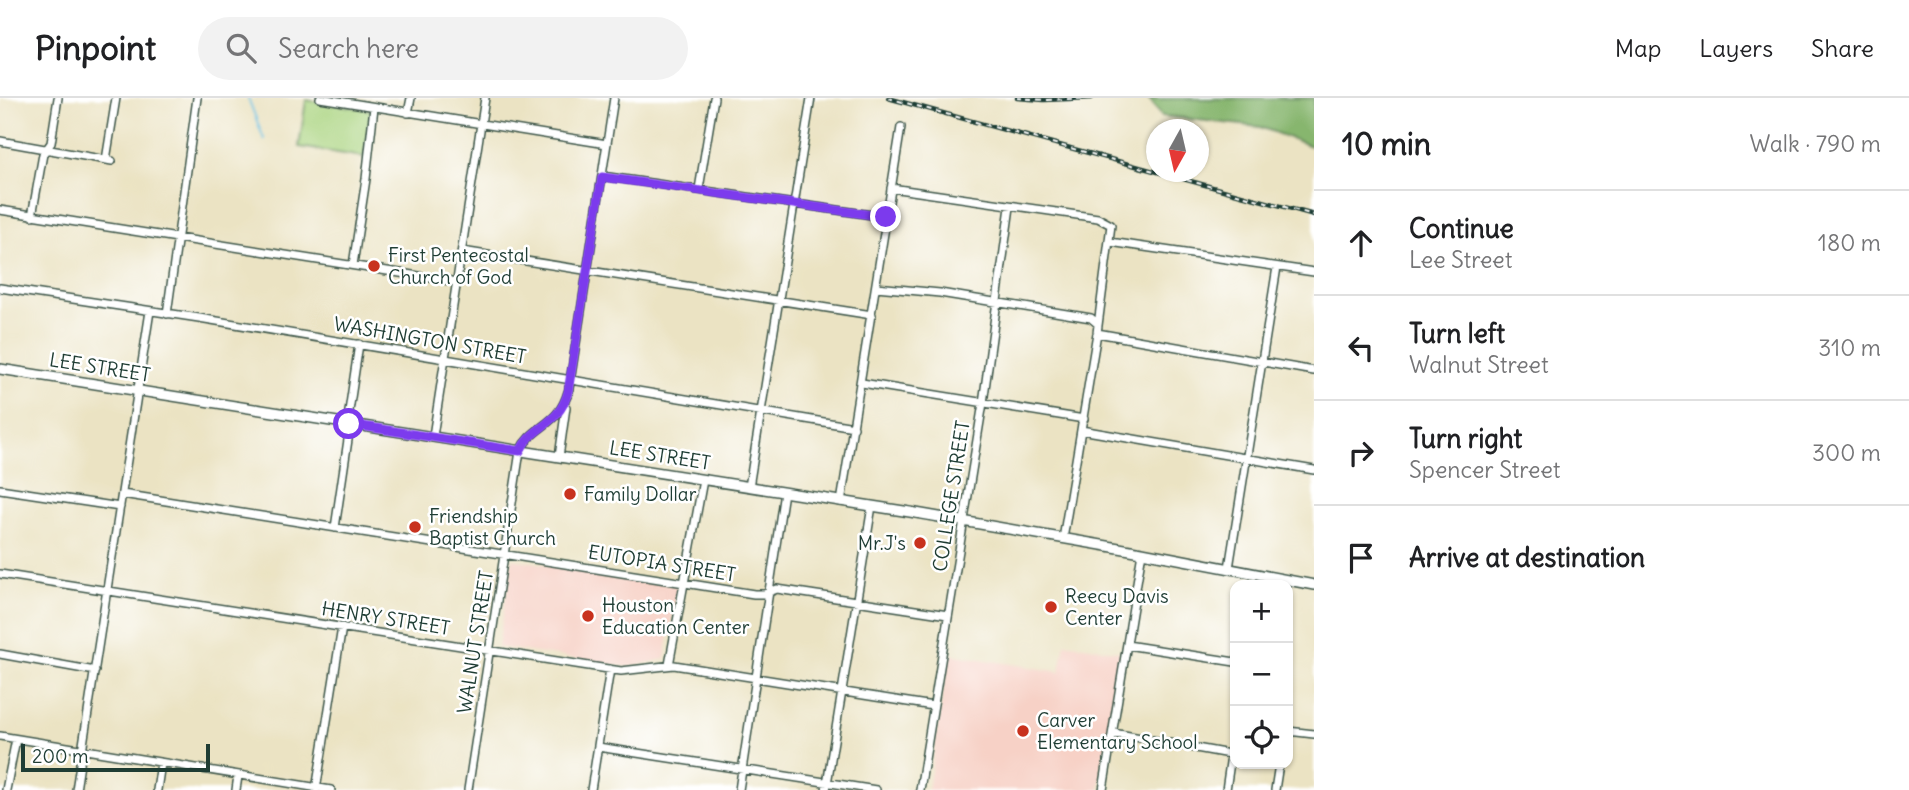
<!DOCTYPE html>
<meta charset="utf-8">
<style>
:root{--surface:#fff;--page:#f2f2f2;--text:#202124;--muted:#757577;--line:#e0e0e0}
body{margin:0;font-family:Delius,sans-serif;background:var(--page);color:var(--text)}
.controls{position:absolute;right:21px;bottom:21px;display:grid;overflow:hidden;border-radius:14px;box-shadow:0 2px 5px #0004}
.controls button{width:63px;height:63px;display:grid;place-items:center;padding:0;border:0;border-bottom:2px solid var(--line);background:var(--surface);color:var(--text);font:35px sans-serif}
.compass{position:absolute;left:1146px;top:21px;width:63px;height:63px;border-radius:50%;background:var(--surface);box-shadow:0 2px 5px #0004;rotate:188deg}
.scale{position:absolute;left:21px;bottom:18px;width:189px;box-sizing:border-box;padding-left:7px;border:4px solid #1f3d34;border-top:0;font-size:19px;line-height:24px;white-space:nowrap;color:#1f3d34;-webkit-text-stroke:5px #fff;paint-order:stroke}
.stop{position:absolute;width:21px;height:21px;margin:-16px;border:5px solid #7c3aed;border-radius:50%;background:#fff}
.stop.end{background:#7c3aed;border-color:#fff;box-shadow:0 2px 7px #0008}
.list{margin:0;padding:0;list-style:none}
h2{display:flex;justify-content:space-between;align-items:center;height:91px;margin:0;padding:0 28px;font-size:30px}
h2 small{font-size:23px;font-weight:400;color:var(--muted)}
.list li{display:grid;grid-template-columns:46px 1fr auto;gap:21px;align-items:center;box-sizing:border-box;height:105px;padding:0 28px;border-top:2px solid var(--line)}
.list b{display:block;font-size:26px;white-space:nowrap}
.list p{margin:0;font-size:23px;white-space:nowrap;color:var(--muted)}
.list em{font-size:23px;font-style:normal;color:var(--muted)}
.icon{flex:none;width:38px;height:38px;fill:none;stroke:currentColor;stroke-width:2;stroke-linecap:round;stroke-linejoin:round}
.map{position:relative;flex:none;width:1314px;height:692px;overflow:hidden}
header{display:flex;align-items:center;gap:42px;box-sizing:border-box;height:98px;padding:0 35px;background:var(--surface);border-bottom:2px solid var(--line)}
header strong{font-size:33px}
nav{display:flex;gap:38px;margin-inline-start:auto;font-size:24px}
.search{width:490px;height:63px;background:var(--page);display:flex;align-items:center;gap:18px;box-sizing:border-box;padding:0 24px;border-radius:38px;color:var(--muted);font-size:26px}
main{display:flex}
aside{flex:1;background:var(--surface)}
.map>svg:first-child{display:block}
</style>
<header>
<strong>Pinpoint</strong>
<div class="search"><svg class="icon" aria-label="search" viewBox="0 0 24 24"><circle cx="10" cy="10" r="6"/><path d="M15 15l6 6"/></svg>Search here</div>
<nav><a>Map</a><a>Layers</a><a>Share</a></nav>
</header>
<main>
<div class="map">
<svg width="1314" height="692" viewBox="0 0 1314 692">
<rect width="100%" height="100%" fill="#fff"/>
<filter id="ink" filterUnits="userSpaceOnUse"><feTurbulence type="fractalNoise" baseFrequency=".0143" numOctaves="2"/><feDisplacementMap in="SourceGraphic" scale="14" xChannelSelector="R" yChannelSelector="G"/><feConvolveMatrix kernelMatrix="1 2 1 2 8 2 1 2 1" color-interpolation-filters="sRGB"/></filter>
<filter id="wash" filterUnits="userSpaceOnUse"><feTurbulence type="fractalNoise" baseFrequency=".00686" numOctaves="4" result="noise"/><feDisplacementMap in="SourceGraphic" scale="28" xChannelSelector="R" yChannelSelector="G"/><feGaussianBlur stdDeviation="1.57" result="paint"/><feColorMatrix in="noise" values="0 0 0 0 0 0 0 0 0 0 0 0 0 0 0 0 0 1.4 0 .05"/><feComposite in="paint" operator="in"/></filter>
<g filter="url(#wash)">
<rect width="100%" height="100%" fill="#ebe3c3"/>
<path fill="#f7d1c6" d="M512,461L678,487L665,561L629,569L498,549Z
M1065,545L1121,554L1099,692H928L949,556L1060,574Z"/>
<path fill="#aad480" stroke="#64885a" stroke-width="2" d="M306,2L371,12L364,59L299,49Z"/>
<path fill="#87b66e" stroke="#537a51" stroke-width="2" d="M1314,0V49L1260,29L1162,18L1149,1Z"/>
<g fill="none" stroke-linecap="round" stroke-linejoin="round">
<path stroke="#66c1e4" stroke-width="2" d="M248,0L264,41"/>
</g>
</g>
<g filter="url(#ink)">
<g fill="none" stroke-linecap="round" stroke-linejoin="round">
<defs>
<path id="minor" d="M320,0L607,46
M408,15L411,0
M0,43L112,63
M106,62L116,0
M602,78L886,119
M891,90L1098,120L1111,127L1097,235L1063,441
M699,91L714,0
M0,112L457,184
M32,118L43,56L51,45L58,0
M1110,144L1314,174
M462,153L872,217
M353,167L366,81L374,9
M876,189L940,195L1091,220L1098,226
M0,190L199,220L854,329
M167,216L197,0
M1097,235L1314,273
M862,285L1084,321
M568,297L614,0
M1081,332L1314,372
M433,338L485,0
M559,359L566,309
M749,389L811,0
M0,391L120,409
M122,396L754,496H764L777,491L948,517
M841,404L901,29
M335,430L349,335L348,320L359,246
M1229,470L1277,169
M0,476L621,573L674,567L933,608
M1127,547L1235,564
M0,556L95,573
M669,567L703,382
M1288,633L1314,636
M1113,635L1235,657
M0,638L331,692
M598,649L876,692
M6,692L16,641
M76,692L150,213
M157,692L161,665
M236,692L238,678
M316,692L342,529
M468,692L520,353C532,327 559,328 568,294
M591,692L610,571
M739,692L784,394
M826,692L872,408
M920,692L983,305L1010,109
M1103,692L1142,454
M1226,692L1235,630
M1275,692L1279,666"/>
<path id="major" d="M0,271L910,414L1142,454L1314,487"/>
</defs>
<use href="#minor" stroke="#3e5649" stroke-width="10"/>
<use href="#major" stroke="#3e5649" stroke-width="12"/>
<use href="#minor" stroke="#fff" stroke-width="7"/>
<use href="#major" stroke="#fff" stroke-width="9"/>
<defs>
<path id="rail" d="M888,0L1314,117
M1017,0L1044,2L1092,0"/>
</defs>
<use href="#rail" stroke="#1f3d34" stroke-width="4.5"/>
<use href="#rail" stroke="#fff" stroke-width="2" stroke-dasharray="5" stroke-linecap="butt"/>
</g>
</g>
<g fill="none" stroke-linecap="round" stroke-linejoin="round" filter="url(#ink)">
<path stroke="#7c3aed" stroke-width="9" d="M349,326L520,353C532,327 559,328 568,294L602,79L886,119"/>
</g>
<g fill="#c8321e" stroke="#fff" stroke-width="2.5">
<circle cx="374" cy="168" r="7"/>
<circle cx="570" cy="396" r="7"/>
<circle cx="415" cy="429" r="7"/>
<circle cx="920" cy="445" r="7"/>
<circle cx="1051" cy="509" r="7"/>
<circle cx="588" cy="518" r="7"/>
<circle cx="1023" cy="633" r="7"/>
</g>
<g text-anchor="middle" stroke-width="5" stroke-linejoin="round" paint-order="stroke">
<g font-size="19" fill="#1f3d34" stroke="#fff" text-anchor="start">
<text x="388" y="164">First Pentecostal<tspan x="388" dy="22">Church of God</tspan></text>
<text x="584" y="403">Family Dollar</text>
<text x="429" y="425">Friendship<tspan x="429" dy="22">Baptist Church</tspan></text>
<text x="906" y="452" text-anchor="end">Mr.J's</text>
<text x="1065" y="505">Reecy Davis<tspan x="1065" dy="22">Center</tspan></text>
<text x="602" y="514">Houston<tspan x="602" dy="22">Education Center</tspan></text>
<text x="1037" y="629">Carver<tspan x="1037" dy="22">Elementary School</tspan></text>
</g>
<g font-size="19" fill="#1f3d34" stroke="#fff">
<text transform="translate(430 242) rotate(10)" y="7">WASHINGTON STREET</text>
<text transform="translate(100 269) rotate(9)" y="7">LEE STREET</text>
<text transform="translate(660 357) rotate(9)" y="7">LEE STREET</text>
<text transform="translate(951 398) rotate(-81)" y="7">COLLEGE STREET</text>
<text transform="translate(662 465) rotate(9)" y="7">EUTOPIA STREET</text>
<text transform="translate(386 520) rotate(9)" y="7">HENRY STREET</text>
<text transform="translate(475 544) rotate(-81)" y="7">WALNUT STREET</text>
</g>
</g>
</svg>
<div class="controls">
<button>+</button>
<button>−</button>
<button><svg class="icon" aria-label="locate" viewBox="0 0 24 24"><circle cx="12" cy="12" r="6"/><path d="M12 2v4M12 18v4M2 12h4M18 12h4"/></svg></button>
</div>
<svg class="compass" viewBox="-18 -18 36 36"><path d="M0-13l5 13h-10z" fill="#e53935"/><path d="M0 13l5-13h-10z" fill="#757577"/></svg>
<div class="scale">200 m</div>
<div class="stop" style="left:349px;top:326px"></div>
<div class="stop end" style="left:886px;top:119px"></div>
</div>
<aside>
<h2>10 min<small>Walk · 790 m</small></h2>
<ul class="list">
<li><svg class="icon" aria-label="ahead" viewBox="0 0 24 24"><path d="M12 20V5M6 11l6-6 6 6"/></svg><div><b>Continue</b><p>Lee Street</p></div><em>180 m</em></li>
<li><svg class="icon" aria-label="left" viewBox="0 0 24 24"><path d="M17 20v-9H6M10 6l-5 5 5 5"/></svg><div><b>Turn left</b><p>Walnut Street</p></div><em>310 m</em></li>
<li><svg class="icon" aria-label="right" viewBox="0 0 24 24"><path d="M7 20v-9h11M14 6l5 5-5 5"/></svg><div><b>Turn right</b><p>Spencer Street</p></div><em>300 m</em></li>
<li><svg class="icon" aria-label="arrive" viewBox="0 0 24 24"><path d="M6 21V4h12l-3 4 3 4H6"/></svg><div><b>Arrive at destination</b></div></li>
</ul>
</aside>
</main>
